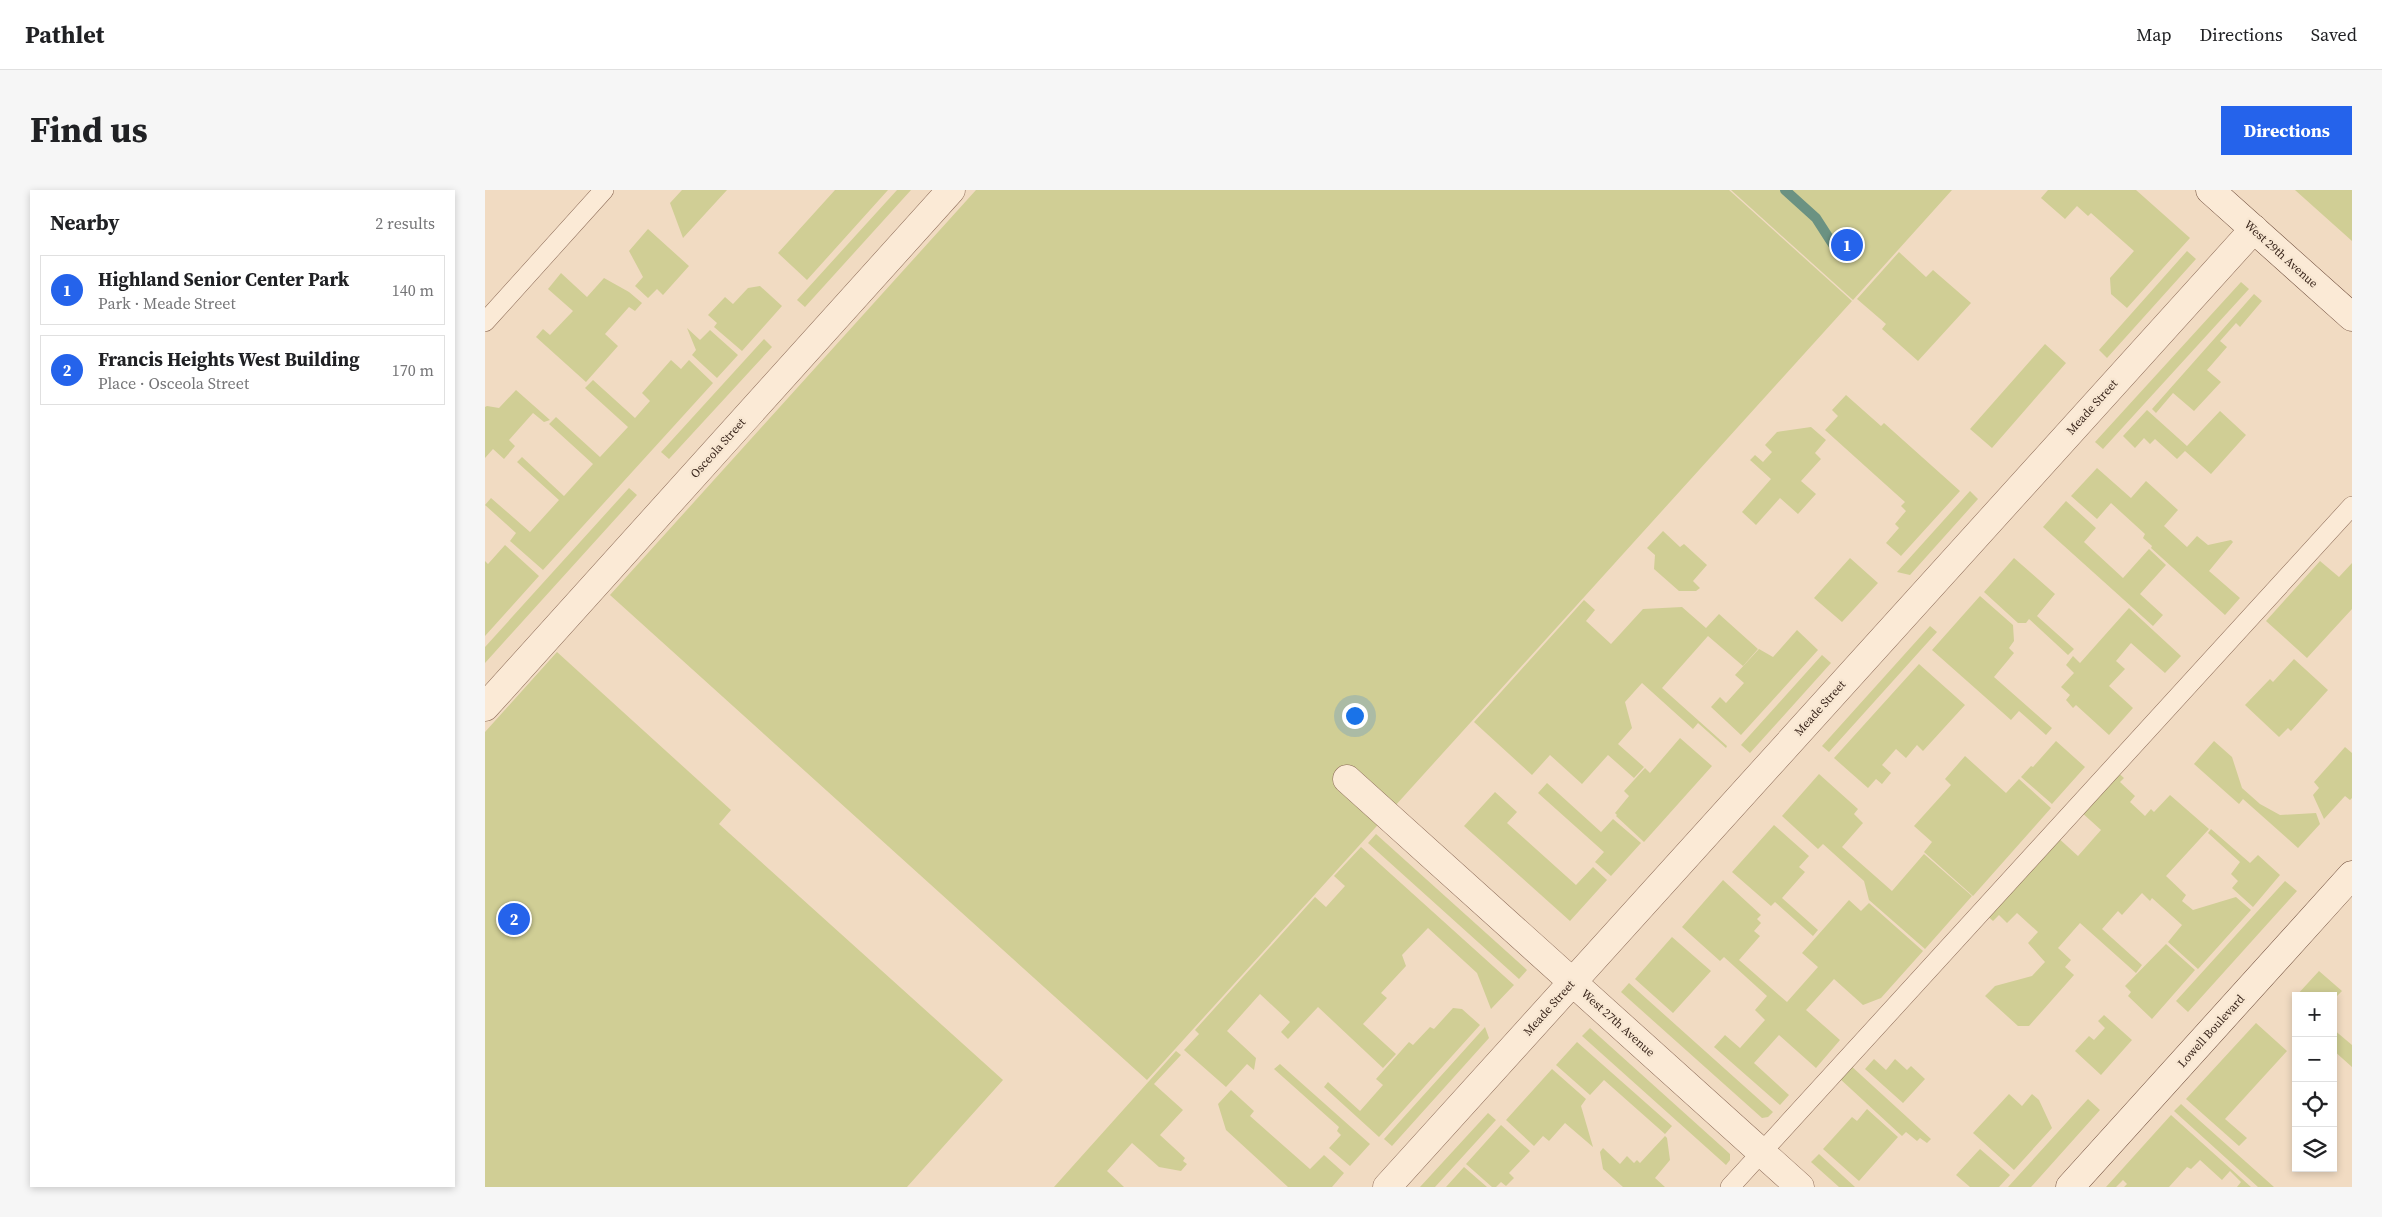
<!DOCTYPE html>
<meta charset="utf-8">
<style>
:root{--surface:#fff;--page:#f6f6f6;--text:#202124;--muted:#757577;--line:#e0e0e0;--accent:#2563eb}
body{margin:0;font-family:"Source Serif 4",serif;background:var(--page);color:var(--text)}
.controls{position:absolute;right:15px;bottom:15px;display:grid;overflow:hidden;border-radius:0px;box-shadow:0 2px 8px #0003}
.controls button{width:45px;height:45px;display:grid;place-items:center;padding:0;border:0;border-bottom:1px solid var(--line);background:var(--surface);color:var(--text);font:25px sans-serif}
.you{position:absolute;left:869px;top:525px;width:18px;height:18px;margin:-12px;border:4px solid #fff;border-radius:50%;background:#1a73e8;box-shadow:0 0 0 8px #1a73e833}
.badge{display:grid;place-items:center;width:32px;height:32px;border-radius:50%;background:var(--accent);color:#fff;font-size:16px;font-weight:700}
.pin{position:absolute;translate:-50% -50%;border:2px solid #fff;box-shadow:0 1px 5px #0006}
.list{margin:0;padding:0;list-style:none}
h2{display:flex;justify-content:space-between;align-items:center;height:65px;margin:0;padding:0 20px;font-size:21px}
h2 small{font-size:16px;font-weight:400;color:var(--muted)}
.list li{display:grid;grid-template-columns:32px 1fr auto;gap:15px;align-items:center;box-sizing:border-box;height:70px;margin:0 10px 10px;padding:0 10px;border:1px solid var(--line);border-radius:0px}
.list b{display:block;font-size:19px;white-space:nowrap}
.list p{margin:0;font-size:16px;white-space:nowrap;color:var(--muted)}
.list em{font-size:16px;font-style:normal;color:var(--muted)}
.icon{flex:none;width:28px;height:28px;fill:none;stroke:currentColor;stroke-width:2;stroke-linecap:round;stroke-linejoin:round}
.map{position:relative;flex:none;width:1867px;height:997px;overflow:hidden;border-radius:0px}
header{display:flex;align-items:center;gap:30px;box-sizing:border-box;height:70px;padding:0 25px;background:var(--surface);border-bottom:1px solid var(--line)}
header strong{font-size:24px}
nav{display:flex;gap:28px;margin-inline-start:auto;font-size:18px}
.intro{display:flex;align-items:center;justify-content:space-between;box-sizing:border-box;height:120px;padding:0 30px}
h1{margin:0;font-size:35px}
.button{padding:12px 22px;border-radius:0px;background:var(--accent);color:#fff;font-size:18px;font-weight:700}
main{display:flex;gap:30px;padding:0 30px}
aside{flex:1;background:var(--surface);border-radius:0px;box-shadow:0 2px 8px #0003}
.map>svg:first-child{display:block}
</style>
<header>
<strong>Pathlet</strong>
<nav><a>Map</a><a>Directions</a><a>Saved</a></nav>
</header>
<div class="intro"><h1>Find us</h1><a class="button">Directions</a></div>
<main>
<aside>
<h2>Nearby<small>2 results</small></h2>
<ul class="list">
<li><span class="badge">1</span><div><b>Highland Senior Center Park</b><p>Park · Meade Street</p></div><em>140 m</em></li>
<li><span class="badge">2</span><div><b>Francis Heights West Building</b><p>Place · Osceola Street</p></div><em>170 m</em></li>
</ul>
</aside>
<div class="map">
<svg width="1867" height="997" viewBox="0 0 1867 997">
<rect width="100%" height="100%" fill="#f1dbc2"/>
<path fill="#d0ce95" d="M197,0H242L198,48L185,13Z
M350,0H403L322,90L293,63Z
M412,0H426L320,117L312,110Z
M491,0H1244L1367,111L662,890L125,405Z
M1246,0H1467L1368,110Z
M1563,0H1651L1705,48L1642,118L1626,104L1625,88L1649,61L1606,23L1603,26L1592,16L1580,29L1556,8Z
M1810,0H1867V51Z
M163,39L204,76L178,105L172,99L163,108L150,96L158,87L144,61Z
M1702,61L1711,69L1622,168L1614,160Z
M1414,62L1441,87L1448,80L1486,113L1433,171L1397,139L1401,134L1372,109Z
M76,83L102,107L119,88L144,102L157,113L150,121L144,117L120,144L133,156L101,192L51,147L58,139L65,145L88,121L63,99Z
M1756,92L1764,99L1618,259L1610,252Z
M275,96L297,116L257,161L229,137L232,133L223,125L240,107L248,114L263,98Z
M1769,104L1777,111L1755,137L1751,133L1735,151L1742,157L1722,180L1736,192L1709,221L1688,203L1671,223L1667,219Z
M202,138L215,150L225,140L253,165L232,188L207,165L211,160Z
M279,149L287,157L184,269L176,262Z
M1560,154L1581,173L1507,258L1485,239Z
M186,170L196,179L204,170L228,193L58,380L25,351L31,343L0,315L6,308L45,342L74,310L32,272L37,267L79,306L108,274L64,234L71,227L115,267L143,237L100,198L108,190L150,228L165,211L157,203Z
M31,200L65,230L59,232L48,223L24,250L30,256L19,269L8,259L0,268V217L2,216L14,218Z
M1361,205L1396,236L1399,233L1475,301L1416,366L1401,353L1414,338L1410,334L1421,321L1416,316L1420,312L1340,240L1353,226L1347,220Z
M1662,220L1702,256L1735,221L1761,245L1726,284L1700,261L1692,269L1670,249L1665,254L1659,248L1650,258L1638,246Z
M1326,237L1341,250L1330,263L1336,269L1316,291L1331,304L1313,324L1295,308L1271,335L1257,322L1286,289L1265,270L1270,265L1278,272L1287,262L1280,255L1292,242Z
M1612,278L1646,308L1661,291L1693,320L1679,336L1702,357L1712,346L1723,355L1746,350L1748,352L1724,381L1755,408L1740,425L1666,358L1667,356L1658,348L1660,344L1626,313L1612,329L1586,306Z
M144,298L152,305L0,473V457Z
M1485,301L1493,309L1425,385L1412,382Z
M1581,311L1611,338L1599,352L1638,388L1664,359L1681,375L1655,404L1678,425L1668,436L1558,337Z
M1178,341L1195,357L1199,354L1222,375L1208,391L1215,398L1211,401H1194L1169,379L1170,365L1162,358Z
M20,355L54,386L0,446V371L3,374Z
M1365,368L1393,393L1357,432L1329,408Z
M1529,368L1570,404L1552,426L1589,459L1583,465L1544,429L1541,433H1533L1499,402Z
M1835,371L1854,387L1867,373V419L1822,468L1781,431Z
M1495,406L1528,435L1529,451L1524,458L1529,463L1509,487L1567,538L1561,545L1534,521L1526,530L1447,460Z
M1099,410L1110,420L1101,431L1126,454L1158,419L1197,417L1221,438L1234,424L1273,459L1258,476L1223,446L1177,498L1242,556L1241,558L1213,533L1208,539L1157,493L1140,512L1147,538L1133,554L1159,577L1149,588L1123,565L1097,594L1065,565L1047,585L989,532Z
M1644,418L1696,466L1680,483L1646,453L1631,471L1640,479L1624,496L1648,518L1624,545L1591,515L1588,518L1581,510L1585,505L1576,497L1589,483L1581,475L1588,466L1595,473Z
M1445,436L1452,442L1344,562L1337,556Z
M1312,440L1333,460L1256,545L1226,517L1235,507L1241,513L1259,493L1250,485L1274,459L1288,467Z
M72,462L246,620L234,634L518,890L422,997H0V542Z
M1337,465L1346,473L1265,563L1256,555Z
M1809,469L1843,500L1806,541L1803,538L1794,547L1760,515L1785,489L1788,492Z
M1434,474L1480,515L1438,561L1432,555L1421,568L1411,559L1397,575L1406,583L1397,594L1391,589L1383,598L1349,568Z
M1195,548L1227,576L1159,652L1131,626L1132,625L1130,623L1144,606L1139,601L1160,578L1165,583Z
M1571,551L1600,577L1567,614L1536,587L1546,576L1548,577Z
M1729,551L1747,567L1757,598L1775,614L1795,625L1831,623L1835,634L1813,658L1758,609L1754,614L1709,574Z
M1860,557L1867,563V608L1865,610L1860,606L1839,629L1828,605L1834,598L1829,592Z
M1480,566L1521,603L1534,589L1566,618L1488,706L1439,662L1447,652L1429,636L1466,595L1460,589Z
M1631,581L1639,588L1635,592L1650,606L1645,612L1660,626L1666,619L1669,622L1685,605L1724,639L1681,686L1701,705L1697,711L1708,720L1751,707L1766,720L1713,779L1683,752L1697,735L1667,708L1665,711L1657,703L1637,725L1633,721L1617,739L1657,775L1651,783L1595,733L1573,758L1586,770L1580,777L1589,785L1544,836H1533L1500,806L1510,796L1547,786L1560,772L1543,753L1553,742L1532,723L1522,733L1514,725L1508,731L1499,723L1570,645L1593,666L1616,640L1595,621Z
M1334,584L1373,619L1369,624L1378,633L1357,657L1407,701L1439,664L1487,706L1440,759L1384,710L1379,691L1338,654L1333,659L1297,626Z
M1062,593L1116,642L1128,629L1156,653L1126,686L1110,672L1119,662L1053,603Z
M1010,602L1032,622L1022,633L1091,695L1108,677L1122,690L1085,731L979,636Z
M1289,635L1324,666L1314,677L1320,682L1297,708L1333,740L1328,746L1290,712L1286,716L1247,682Z
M1726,639L1765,673L1773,665L1795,685L1768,717L1747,698L1753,691L1746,684L1755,672L1723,643Z
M891,644L1042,780L1034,789L883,653Z
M876,657L1029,795L1006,819L992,783L943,738L917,765L921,776L896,803L902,808L878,834L911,864L898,878L833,817L803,849L796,842L805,832L775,804L742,841L771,868L769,880L762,874L741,897L699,860L714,844L710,840L830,707L841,717L860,696L849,686Z
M1238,690L1276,725L1272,729L1276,733L1269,741L1275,746L1254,770L1302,812L1333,777L1317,763L1364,710L1376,721L1384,713L1438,761L1396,808L1378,815L1349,789L1321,820L1355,850L1331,878L1294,845L1269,873L1304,905L1295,915L1229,857L1240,845L1255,858L1280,830L1270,820L1282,806L1239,767L1235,771L1197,737Z
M1800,691L1812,701L1703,822L1691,811Z
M1187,747L1226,781L1188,823L1150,789Z
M1681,754L1710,780L1667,829L1643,806L1646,802L1640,796Z
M1834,781L1857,801L1848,810V806H1811Z
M1144,793L1288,922L1283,927L1277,928L1136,802Z
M968,818L977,819L995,835L894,947L839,897L843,892L875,921L898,895L891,889L924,852L928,855L945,837L949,839Z
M1619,825L1647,850L1616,885L1590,861L1604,846L1609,850L1620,838L1613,831Z
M1771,833L1802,861L1740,929L1762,948L1754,956L1701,909Z
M1000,837L1004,848L907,956L899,949Z
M1105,838L1245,964V970L1241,975L1097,846Z
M1848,839L1867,855V877L1848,860Z
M1092,852L1187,936L1180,944L1119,890L1105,905L1071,875Z
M691,861L696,865L669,894L698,920L675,945L700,968L698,971L702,974L696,981L674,977L647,953L622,981L639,997H569Z
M1389,869L1401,880L1410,869L1422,880L1426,876L1440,889L1418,913L1380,879Z
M795,874L885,954L865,976L844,958L856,945L852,941L854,937L789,879Z
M1365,875L1446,949L1442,953L1435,948L1432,951L1421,942L1417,946L1354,888Z
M1067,879L1101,909L1096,916L1108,957L1080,933L1064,951L1058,946L1049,956L1021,930Z
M746,900L769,921L765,926L825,979L839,965L859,983L847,997H803L741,940L733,914Z
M1524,904L1537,916L1547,904L1554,910L1567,938L1529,980L1488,943Z
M1603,909L1615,920L1546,997H1523Z
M1696,914L1789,997H1773L1689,921Z
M1382,919L1413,947L1374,991L1338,959L1367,927L1372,931Z
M1003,923L1011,930L950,997H935Z
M1686,925L1766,997H1752L1756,992L1745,981L1737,990L1715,970L1706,979L1702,977L1684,997H1639L1642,994L1638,990L1631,997H1621Z
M1016,935L1045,961L1024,983L1029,988L1021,996L1016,992L1011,997H1007L981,974Z
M1180,946L1182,948L1185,970L1170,988L1180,997H1138L1118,979L1115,962L1118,958L1135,974L1142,966L1149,973L1152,970L1155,973Z
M1495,959L1525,985L1514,997H1485L1471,985Z
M1334,964L1370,997H1354L1326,972Z
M979,977L1002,997H961Z"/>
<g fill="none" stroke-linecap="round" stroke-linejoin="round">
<path stroke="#6b9282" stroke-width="10" d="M1300,0L1331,28L1349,56"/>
<defs>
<path id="lane" d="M0,132L119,0
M1245,997L1867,316"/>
<path id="street" d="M0,517L466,0
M862,589L1315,997
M902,997L1769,39"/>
<path id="secondary" d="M1725,0L1867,127
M1585,997L1867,685"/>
</defs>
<use href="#lane" stroke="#8c6b58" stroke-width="20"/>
<use href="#street" stroke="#8c6b58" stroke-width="29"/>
<use href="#secondary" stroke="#6e4c3b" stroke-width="29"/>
<use href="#lane" stroke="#fbead6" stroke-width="19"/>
<use href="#street" stroke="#fbead6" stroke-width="28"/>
<use href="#secondary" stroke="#fbead6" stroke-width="28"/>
</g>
<g text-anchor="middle" stroke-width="5" stroke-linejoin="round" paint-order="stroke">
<g font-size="12" fill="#3b271d" stroke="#f8e7d2">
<text transform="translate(1796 64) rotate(42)" y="4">West 29th Avenue</text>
<text transform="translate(1607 217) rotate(-48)" y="4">Meade Street</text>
<text transform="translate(233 258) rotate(-48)" y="4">Osceola Street</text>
<text transform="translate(1335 518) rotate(-48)" y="4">Meade Street</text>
<text transform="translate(1064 818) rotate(-48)" y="4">Meade Street</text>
<text transform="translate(1133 833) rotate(42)" y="4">West 27th Avenue</text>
<text transform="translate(1726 841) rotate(-48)" y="4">Lowell Boulevard</text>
</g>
</g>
</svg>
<div class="controls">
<button>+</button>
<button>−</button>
<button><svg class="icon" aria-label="locate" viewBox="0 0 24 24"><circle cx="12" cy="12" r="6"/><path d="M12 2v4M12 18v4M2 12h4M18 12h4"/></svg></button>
<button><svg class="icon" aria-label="layers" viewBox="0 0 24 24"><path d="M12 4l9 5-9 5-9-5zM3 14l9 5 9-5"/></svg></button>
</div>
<div class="you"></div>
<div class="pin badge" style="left:1362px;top:55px">1</div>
<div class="pin badge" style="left:29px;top:729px">2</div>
</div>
</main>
